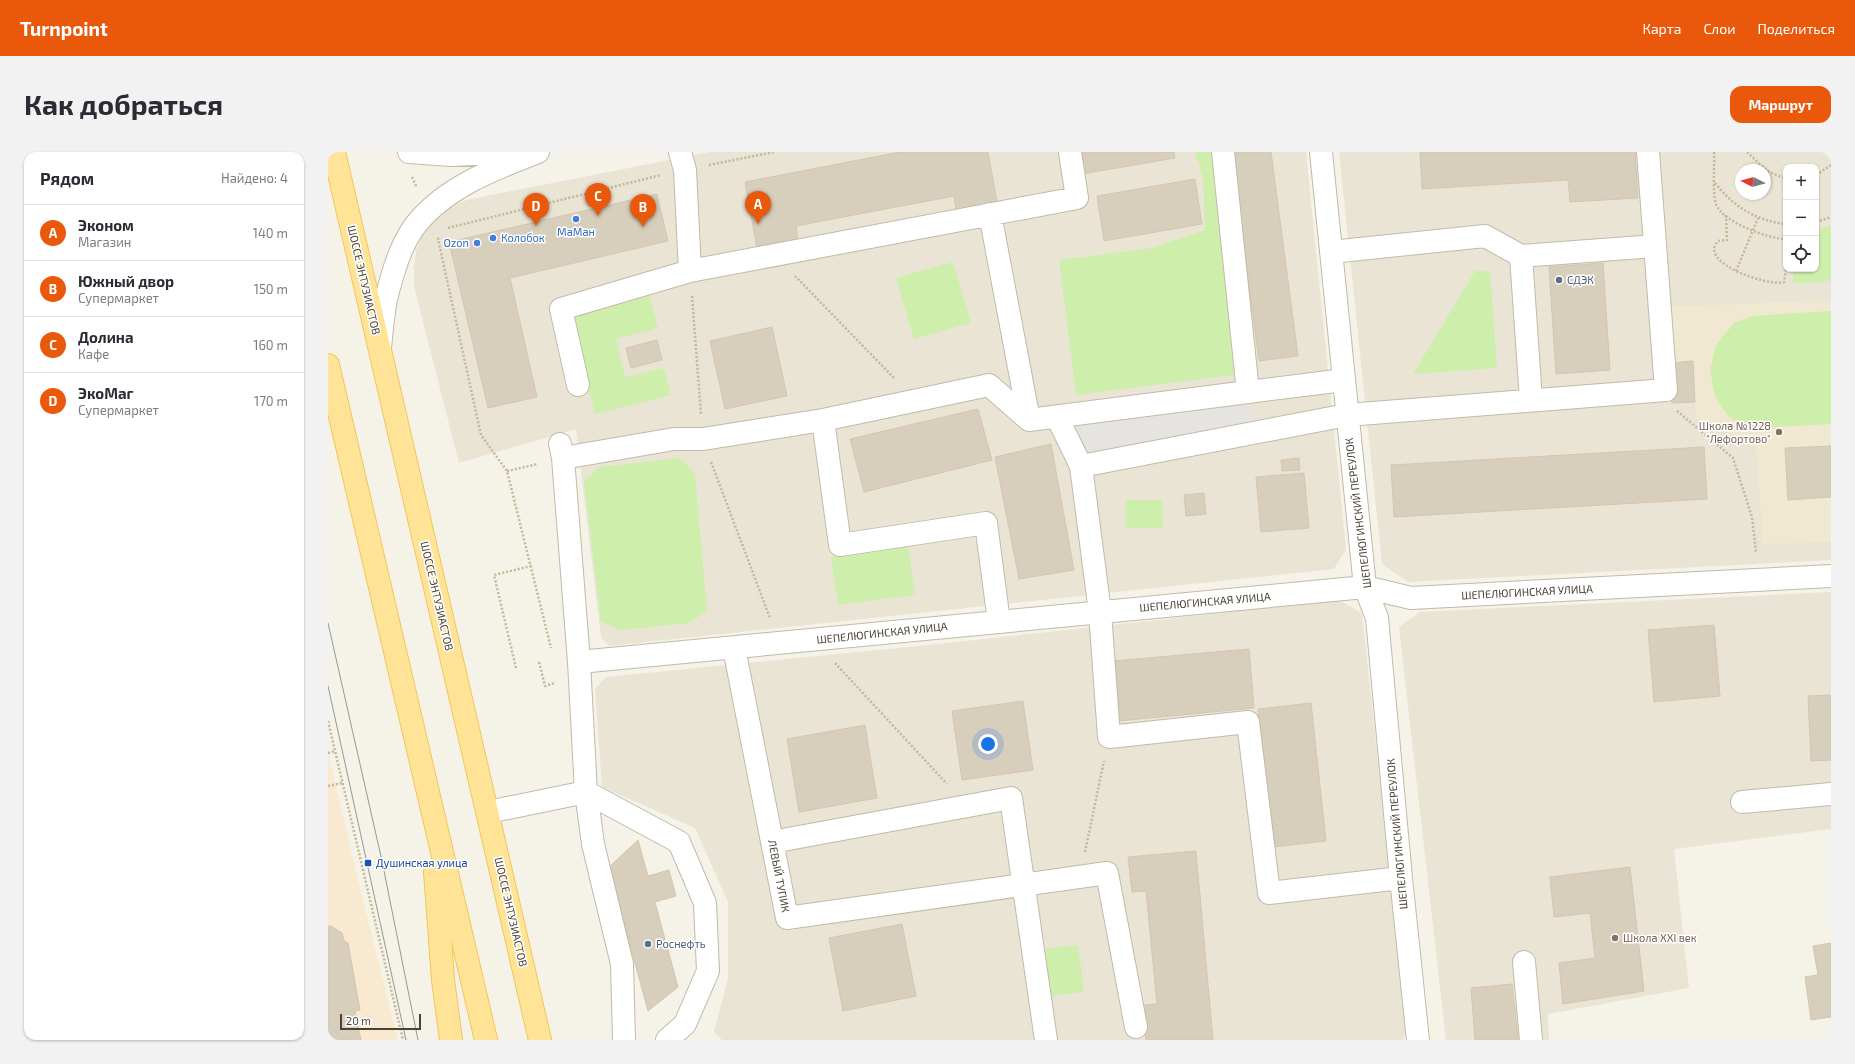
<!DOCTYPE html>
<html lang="ru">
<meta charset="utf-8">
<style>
:root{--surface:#fff;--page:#f2f2f3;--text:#2b2b33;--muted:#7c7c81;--line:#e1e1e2;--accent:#ea580c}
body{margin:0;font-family:"Exo 2",sans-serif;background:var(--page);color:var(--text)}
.controls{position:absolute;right:12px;top:12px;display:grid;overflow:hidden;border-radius:8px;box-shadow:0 1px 3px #0004}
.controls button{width:36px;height:36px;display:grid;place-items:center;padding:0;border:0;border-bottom:1px solid var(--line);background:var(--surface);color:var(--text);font:20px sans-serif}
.compass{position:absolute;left:1407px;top:12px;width:36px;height:36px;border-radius:50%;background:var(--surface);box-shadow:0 1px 3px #0004;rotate:276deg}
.scale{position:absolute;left:12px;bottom:10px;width:81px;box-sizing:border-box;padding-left:4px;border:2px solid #4a4235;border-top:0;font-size:11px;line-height:14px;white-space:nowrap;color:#4a4235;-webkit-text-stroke:3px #fff;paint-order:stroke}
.you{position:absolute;left:660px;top:592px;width:14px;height:14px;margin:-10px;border:3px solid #fff;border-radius:50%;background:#1a73e8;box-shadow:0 0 0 6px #1a73e833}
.badge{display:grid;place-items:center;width:26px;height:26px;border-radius:50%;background:var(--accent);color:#fff;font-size:13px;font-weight:700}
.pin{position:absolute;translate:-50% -33px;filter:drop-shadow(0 1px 2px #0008)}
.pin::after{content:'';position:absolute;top:21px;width:14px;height:12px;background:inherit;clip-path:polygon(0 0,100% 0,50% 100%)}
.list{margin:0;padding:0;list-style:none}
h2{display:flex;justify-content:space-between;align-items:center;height:52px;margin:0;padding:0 16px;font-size:17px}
h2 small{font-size:13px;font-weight:400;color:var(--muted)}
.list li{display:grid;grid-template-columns:26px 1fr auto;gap:12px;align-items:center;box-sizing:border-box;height:56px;padding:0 16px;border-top:1px solid var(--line)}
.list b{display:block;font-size:15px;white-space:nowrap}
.list p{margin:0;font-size:13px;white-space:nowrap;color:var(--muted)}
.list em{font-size:13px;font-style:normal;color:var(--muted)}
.icon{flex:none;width:22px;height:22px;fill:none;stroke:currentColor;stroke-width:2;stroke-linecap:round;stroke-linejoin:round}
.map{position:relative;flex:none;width:1503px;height:888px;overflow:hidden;border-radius:12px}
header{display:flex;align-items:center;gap:24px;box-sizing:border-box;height:56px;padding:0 20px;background:var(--accent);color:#fff}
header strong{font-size:19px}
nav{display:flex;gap:22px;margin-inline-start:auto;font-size:14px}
.intro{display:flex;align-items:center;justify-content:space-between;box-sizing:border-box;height:96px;padding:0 24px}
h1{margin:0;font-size:28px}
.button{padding:10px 18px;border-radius:12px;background:var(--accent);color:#fff;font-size:14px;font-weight:700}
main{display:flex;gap:24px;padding:0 24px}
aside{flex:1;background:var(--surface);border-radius:12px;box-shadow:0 1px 3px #0004}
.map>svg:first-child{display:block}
</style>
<header>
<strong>Turnpoint</strong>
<nav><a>Карта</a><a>Слои</a><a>Поделиться</a></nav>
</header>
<div class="intro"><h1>Как добраться</h1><a class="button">Маршрут</a></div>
<main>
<aside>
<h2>Рядом<small>Найдено: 4</small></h2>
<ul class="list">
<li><span class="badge">A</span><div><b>Эконом</b><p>Магазин</p></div><em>140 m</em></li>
<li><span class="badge">B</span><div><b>Южный двор</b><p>Супермаркет</p></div><em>150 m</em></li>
<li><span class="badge">C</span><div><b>Долина</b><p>Кафе</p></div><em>160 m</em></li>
<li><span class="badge">D</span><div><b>ЭкоМаг</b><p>Супермаркет</p></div><em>170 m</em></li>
</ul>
</aside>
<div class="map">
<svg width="1503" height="888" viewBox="0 0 1503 888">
<rect width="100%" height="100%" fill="#f5f2e8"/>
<path fill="#eae4d5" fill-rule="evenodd" d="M382,0H978L1018,397L1006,417L281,494L273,485L248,277L131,311L86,134V117L88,99L96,79L109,64L123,53L143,47Z
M1011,0H1503V408L1080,430L1054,412ZM1458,15H1488V117H1458ZM1413,18H1437V42H1413Z
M1503,440V677L1346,697L1361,836L1220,862L1221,888H1118L1071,475L1092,460Z
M1011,448L1034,461L1079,880L1075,888H394L386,880L400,826V750L367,676L274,635L267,537L278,525L610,492Z"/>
<path fill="#f9e9d1" d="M0,601L31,732L70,888H0Z"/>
<path fill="#f0e8d0" d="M1503,148V390L1435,392L1428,293L1368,266L1365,210L1341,211L1338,155Z"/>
<path fill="#ceeeac" d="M867,0H884L912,222L748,243L731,108L824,96L877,78L875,27Z
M1503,74V128L1485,131H1465L1466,117H1488V78Z
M625,110L643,171L586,187L568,126Z
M1147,119H1162L1169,216L1085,222Z
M321,142L330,176L288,187L297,225L336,216L343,243L267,262L242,161Z
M1503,159V272L1429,276L1414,273L1400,264L1387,245L1382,218L1388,193L1406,171L1424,164Z
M351,306L367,321L379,459L361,471L291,478L273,469L256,329L272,315Z
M798,348H834L835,376H798Z
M580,394L587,443L510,453L503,405Z
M750,793L756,840L722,844L716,797Z"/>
<path fill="#e6e4e0" d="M920,240L928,281L753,314L729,265Z"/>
<path fill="#d8cebc" stroke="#d4c6ae" d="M572,0H660L669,50L628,58L626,44L468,74L470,88L429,96L417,30Z
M750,0H846L847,6L754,22Z
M903,0H943L970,204L931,209Z
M1092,0H1307L1310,46L1242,50L1240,28L1094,37Z
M867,27L874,72L776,89L769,44Z
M329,42L340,89L182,126L209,245L160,256L121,90Z
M1275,111L1282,218L1228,222L1221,115Z
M444,175L459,244L397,257L382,189Z
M329,188L334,208L303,216L298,196Z
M1365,209L1367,250L1344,251L1341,211Z
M650,257L664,308L536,340L522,287Z
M723,292L746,418L691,427L667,305Z
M1503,294V345L1460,348L1457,296Z
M1376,295L1379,347L1066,365L1063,313Z
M971,306L972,318L954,319L953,308Z
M976,321L981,376L933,380L928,325Z
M876,341L878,362L858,364L856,343Z
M1386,473L1392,544L1326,550L1320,478Z
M921,497L926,556L790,569L785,509Z
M1503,543V608L1483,609L1480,544Z
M695,549L705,618L634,628L624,559Z
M983,551L998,689L944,695L930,557Z
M537,573L549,646L471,660L459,587Z
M310,688L320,724L341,718L348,744L327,750L350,835L320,859L281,715Z
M868,699L885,888H818L815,853L829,852L818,739L804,740L800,705Z
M1302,715L1316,839L1235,852L1231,811L1267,806L1262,761L1226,765L1222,725Z
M574,772L588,844L515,859L501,786Z
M0,774H3L14,781L16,789L20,791L32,858L27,859L33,888H0Z
M1503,791V865L1483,868L1477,825L1490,823L1485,794Z
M1184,832L1190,888H1147L1143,836Z"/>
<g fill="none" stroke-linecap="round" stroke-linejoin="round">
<defs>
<path id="minor" d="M81,0L123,3L191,0
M993,0L1037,435L1049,466L1073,726L1090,888
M662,62L701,268
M1003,100L1157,84L1193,104L1327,94
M1193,104L1203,248
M362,119L749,46L742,0
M52,195C54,178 55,160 59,143C65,120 72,95 86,75C115,36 166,17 210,0
M250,233L233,157L362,119L357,18L352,0
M920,240L1016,228
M729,265L753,314L772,460L781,585L920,570L941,741L1073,726
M495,268L512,393L658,371L671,470
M232,292L235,306L251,510L258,640L265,692L294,812L296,888
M235,306L346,287H375L495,268L661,233L701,268L920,240L895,0
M753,314L1019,263L1338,238L1320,0
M406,496L459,766L779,721L808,875
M251,510L1037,435L1083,446L1503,424
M1414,650L1503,642
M160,660L258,640L351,690L377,751L380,819L357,872L339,888
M444,690L683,646L718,888
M1196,810L1203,888"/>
<path id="major" d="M6,0L212,888
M0,213L158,888
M107,720L115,828L123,888"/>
</defs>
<use href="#minor" stroke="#c2baa9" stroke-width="24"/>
<use href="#major" stroke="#f1c75a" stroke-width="24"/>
<path stroke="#c5b798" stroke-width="2.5" stroke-dasharray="2 2" stroke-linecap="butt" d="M1386,0C1387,13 1384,41 1388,52C1394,70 1441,87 1458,87
M1419,0L1439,19L1458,27
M381,13L446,0
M1488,23L1503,13
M84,25L89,36
M1387,31C1405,54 1428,69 1458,72
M1398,63L1399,88L1390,89C1369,111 1441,135 1456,130L1458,117
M1488,70L1503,65
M120,76L333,23
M111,86L110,87L153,283L179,319L223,496
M1408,119L1430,66
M467,124L567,227
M364,144L373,262
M1349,259L1405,306L1424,365L1428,400
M383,310L442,466
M179,319L210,312
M211,510L217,534L227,531
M507,511L619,632
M188,516L166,423L203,414
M0,569L75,888
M0,601L7,599
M0,634L14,631
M757,700L776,609"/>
<use href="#minor" stroke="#fff" stroke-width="22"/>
<use href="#major" stroke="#ffe497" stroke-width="22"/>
<path stroke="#979797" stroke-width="1" d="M0,471L54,709L90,888
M0,534L78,888"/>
</g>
<g fill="#3f7fe0" stroke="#fff" stroke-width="1.5">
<circle cx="248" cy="67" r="4"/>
<circle cx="165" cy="86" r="4"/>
<circle cx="149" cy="91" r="4"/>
</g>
<g fill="#5c6f8a" stroke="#fff" stroke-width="1.5">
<circle cx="1231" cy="128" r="4"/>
<circle cx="320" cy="792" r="4"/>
</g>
<g fill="#8d6e63" stroke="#fff" stroke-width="1.5">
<circle cx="1451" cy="280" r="4"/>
<circle cx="1287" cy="786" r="4"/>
</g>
<rect fill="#1a4fb4" stroke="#fff" stroke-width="1.5" x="36" y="707" width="8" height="8" rx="2"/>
<g text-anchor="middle" stroke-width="3" stroke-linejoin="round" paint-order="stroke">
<g font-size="11" fill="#366cbe" stroke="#fff">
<text x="248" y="84">МаМан</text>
<text x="173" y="90" text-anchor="start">Колобок</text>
<text x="141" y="95" text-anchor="end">Ozon</text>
</g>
<g font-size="11" fill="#4a4235" stroke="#fff">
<text transform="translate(36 128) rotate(77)" y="4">ШОССЕ ЭНТУЗИАСТОВ</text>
<text transform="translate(1030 361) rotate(-97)" y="4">ШЕПЕЛЮГИНСКИЙ ПЕРЕУЛОК</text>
<text transform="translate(1199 440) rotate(-3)" y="4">ШЕПЕЛЮГИНСКАЯ УЛИЦА</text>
<text transform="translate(109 444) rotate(77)" y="4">ШОССЕ ЭНТУЗИАСТОВ</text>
<text transform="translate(877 450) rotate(-5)" y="4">ШЕПЕЛЮГИНСКАЯ УЛИЦА</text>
<text transform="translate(554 481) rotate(-6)" y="4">ШЕПЕЛЮГИНСКАЯ УЛИЦА</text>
<text transform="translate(1069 682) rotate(-95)" y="4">ШЕПЕЛЮГИНСКИЙ ПЕРЕУЛОК</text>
<text transform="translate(451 724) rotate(79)" y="4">ЛЕВЫЙ ТУПИК</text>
<text transform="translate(183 760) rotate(77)" y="4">ШОССЕ ЭНТУЗИАСТОВ</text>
</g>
<g font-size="11" fill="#4e5e75" stroke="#fff" text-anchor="start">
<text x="1239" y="132">СДЭК</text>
<text x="328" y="796">Роснефть</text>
</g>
<g font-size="11" fill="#785e54" stroke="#fff" text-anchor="end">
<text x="1443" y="278">Школа №1228<tspan x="1443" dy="13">"Лефортово"</tspan></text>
<text x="1295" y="790" text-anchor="start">Школа XXI век</text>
</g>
<g font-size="11" fill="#164399" stroke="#fff" text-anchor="start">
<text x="48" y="715">Душинская улица</text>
</g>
</g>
</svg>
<div class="controls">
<button>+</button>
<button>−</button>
<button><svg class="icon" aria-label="locate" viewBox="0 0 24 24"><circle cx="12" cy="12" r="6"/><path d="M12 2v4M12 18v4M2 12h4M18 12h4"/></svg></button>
</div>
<svg class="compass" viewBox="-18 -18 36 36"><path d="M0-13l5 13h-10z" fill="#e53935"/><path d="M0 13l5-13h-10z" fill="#7c7c81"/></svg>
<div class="scale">20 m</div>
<div class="you"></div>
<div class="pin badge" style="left:430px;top:72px">A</div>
<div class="pin badge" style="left:315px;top:75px">B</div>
<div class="pin badge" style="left:270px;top:64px">C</div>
<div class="pin badge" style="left:208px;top:74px">D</div>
</div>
</main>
